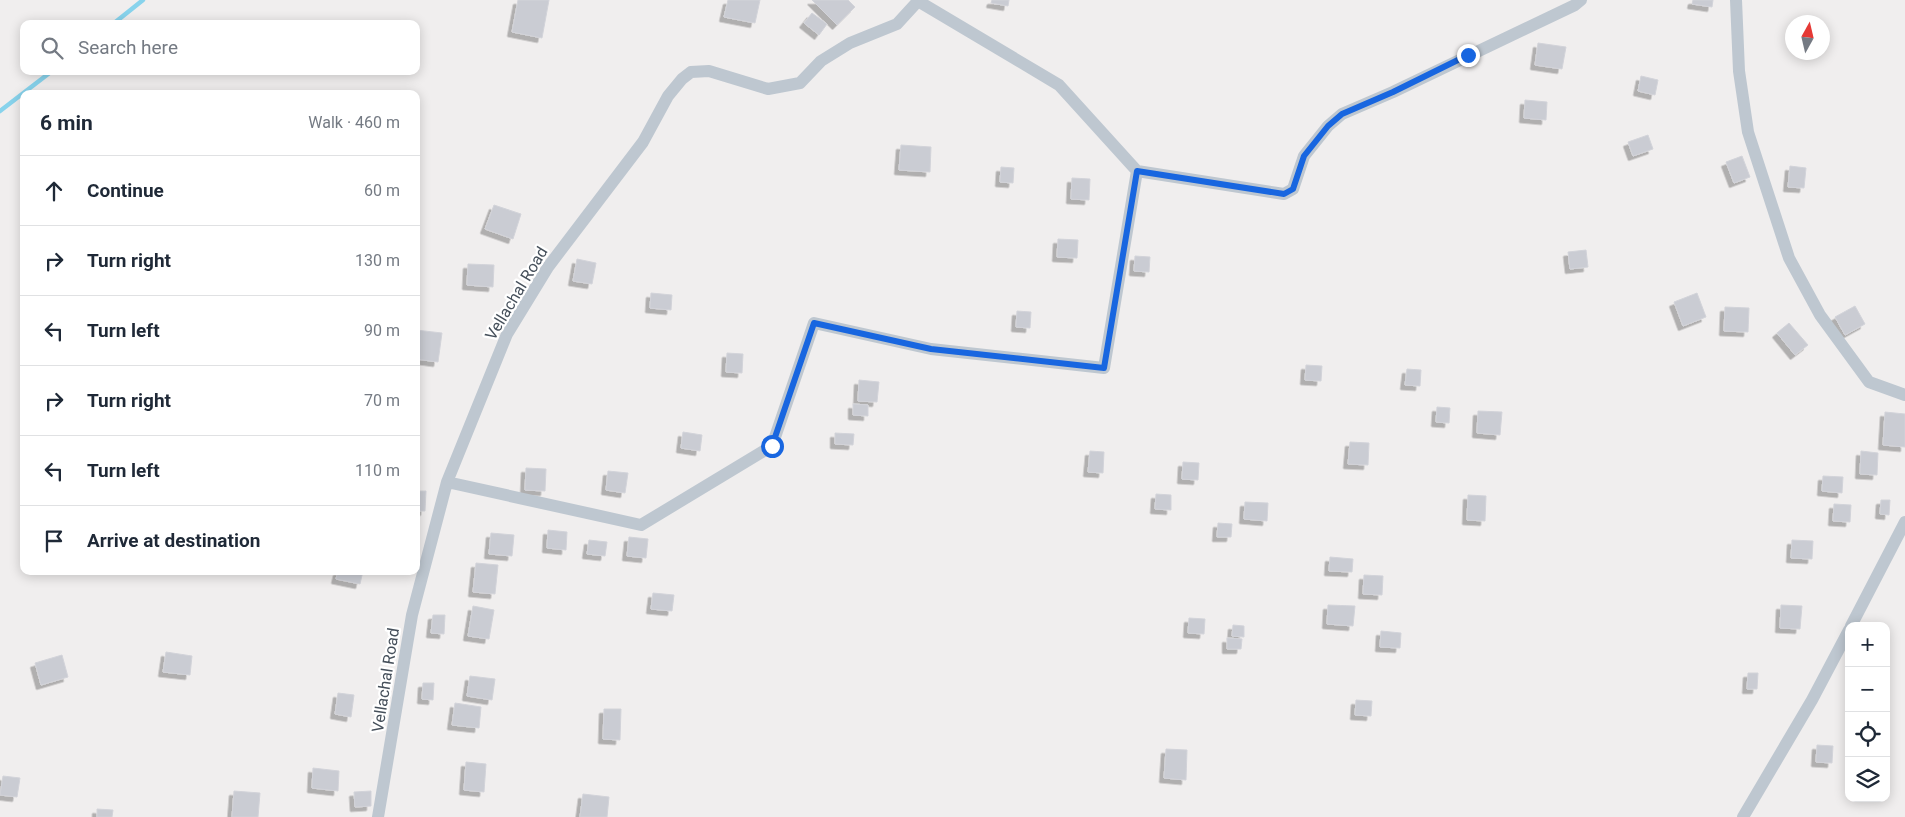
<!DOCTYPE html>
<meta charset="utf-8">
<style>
:root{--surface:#fff;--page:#f2f2f3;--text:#1f2937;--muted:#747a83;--line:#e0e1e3}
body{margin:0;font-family:Roboto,sans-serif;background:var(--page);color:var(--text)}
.controls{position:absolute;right:15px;bottom:15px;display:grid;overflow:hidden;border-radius:10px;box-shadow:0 2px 12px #0003}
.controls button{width:45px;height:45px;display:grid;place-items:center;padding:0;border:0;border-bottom:1px solid var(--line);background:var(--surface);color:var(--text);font:25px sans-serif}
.compass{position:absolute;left:1785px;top:15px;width:45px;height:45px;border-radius:50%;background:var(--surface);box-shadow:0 2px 12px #0003;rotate:8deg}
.stop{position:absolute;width:15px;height:15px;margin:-11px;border:4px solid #1866e0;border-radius:50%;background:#fff}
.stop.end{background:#1866e0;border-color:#fff;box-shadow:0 1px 5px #0008}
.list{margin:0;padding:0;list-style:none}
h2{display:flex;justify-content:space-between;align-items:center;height:65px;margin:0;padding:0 20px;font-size:21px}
h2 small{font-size:16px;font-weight:400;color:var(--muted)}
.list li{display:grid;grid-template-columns:32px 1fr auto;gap:15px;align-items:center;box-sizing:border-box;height:70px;padding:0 20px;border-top:1px solid var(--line)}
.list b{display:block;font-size:19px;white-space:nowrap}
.list em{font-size:16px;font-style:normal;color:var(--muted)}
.icon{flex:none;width:28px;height:28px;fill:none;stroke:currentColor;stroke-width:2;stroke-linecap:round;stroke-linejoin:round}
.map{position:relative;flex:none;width:1905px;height:817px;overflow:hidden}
.search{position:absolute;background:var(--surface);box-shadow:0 2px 12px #0003;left:20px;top:20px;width:400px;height:55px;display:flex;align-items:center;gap:12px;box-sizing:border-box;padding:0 18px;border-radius:10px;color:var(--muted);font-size:19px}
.panel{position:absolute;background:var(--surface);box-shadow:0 2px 12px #0003;left:20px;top:90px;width:400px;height:485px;border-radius:10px}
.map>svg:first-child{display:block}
</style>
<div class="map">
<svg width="1905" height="817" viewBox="0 0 1905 817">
<defs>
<filter id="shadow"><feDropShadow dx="-4.5" dy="4.5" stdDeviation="0" flood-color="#0004"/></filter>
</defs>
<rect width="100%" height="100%" fill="#f0eeee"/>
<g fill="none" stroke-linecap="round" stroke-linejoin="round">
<path stroke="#88d3ec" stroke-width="4.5" d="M113,24L143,0
M0,111L52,71"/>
</g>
<path fill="#caccd3" stroke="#d2d3d9" filter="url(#shadow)" d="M518,0H549L542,38L512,32Z
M728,0H760L755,23L724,17Z
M812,0H848L855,7L837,25Z
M992,0H1009L1008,6L991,3Z
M1693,0H1713L1712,7L1692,4Z
M812,13L827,24L819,35L804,23Z
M1538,43L1566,47L1562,69L1535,65Z
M1641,76L1658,80L1655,95L1638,91Z
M1525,100L1547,102L1546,120L1524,118Z
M1648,135L1653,149L1633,156L1628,142Z
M901,145L931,147L930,172L899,170Z
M1742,156L1750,177L1734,183L1726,162Z
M1790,166L1806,168L1804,188L1788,187Z
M1001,167L1014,168L1013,183L1000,182Z
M1072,178L1090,179L1089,200L1071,199Z
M494,205L521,214L513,239L485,229Z
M1058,239L1078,240L1077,258L1057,257Z
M1586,250L1588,267L1570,269L1568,252Z
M1135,256L1150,257L1149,272L1134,271Z
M577,259L596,263L592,284L573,281Z
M468,264L494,265L493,287L467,285Z
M651,293L672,295L671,310L650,308Z
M1697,293L1706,317L1683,326L1674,302Z
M1855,306L1865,324L1845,335L1835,317Z
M1725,307L1749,308L1748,332L1724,331Z
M1017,311L1031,312L1030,328L1016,327Z
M1789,323L1808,345L1795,355L1777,333Z
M416,330L442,333L438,362L416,359Z
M727,353L743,354L742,373L726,372Z
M1306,365L1322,366L1321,381L1305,380Z
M1407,369L1421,370L1420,386L1405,385Z
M859,380L879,382L877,402L858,401Z
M853,404L868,405V416L853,415Z
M1437,407L1450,408L1449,423L1436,422Z
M1478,411L1502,412L1500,435L1477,433Z
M1885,412L1905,414V447L1883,445Z
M683,432L702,435L700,451L681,448Z
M835,433L854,434L853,445L835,444Z
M1350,442L1369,443L1368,465L1348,464Z
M1090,451L1104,452L1103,473L1088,472Z
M1861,451L1878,453L1877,475L1860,474Z
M1183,462L1199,463L1198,480L1182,479Z
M526,468L546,469L545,491L525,490Z
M608,471L628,473L625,493L606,490Z
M1823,476L1843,477L1842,493L1822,491Z
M416,491H426L425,511H416Z
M1156,494L1171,495V510L1155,509Z
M1468,495L1486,496L1485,521L1467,520Z
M1881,500H1890L1889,515L1880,514Z
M1245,502L1268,503L1267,521L1244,519Z
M1834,504L1851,505L1850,522L1833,521Z
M1218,523L1232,524L1231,537H1217Z
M548,530L567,532L566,550L547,548Z
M491,533L514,535L512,556L489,554Z
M629,537L648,539L646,558L627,556Z
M589,540L607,542L605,556L587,554Z
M1792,540L1813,541L1812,559L1791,558Z
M1330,557L1353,559L1352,572L1329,571Z
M476,563L498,565L495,594L473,592Z
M338,571H363L360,584L336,579Z
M1364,575L1383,576L1382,595L1363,594Z
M653,593L674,595L672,611L651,609Z
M1328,605L1355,606L1353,626L1327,624Z
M1781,605L1802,606L1800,629L1780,628Z
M473,606L494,610L489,639L468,636Z
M433,615H445L444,634L431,633Z
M1189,618L1205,619L1204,634L1188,633Z
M1233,625L1244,626V637L1232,636Z
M1381,631L1401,633L1400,648L1380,647Z
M1227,638L1242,639L1241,649H1227Z
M166,652L192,656L190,675L163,672Z
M62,655L68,677L41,685L35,663Z
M1748,673H1758L1757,689H1747Z
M470,676L495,679L492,700L467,696Z
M423,683H434L433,700L422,699Z
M338,693L354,695L351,717L335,714Z
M1356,700L1372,701L1371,716L1355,715Z
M455,703L481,707L479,728L452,725Z
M604,709H621L620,740L603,739Z
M1817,745L1833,746L1832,763L1816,762Z
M1166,749L1187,750L1186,780L1164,778Z
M466,762L486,764L484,792L464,790Z
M313,768L339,771L338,791L312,788Z
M3,776L20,778L17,797L0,795Z
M234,791L260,793L258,817H232Z
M371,791V806L355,807L354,792Z
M583,794L609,797L607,817H580Z
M97,809L113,810L112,817H97Z"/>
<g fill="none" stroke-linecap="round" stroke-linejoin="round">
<path stroke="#bec7d0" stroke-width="12" d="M1736,0L1739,71L1748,132L1789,258L1820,315L1869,382L1905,395
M1137,171L1284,194L1293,189L1304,156L1328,126L1342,114L1393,92L1575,5L1581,0
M447,482L641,525L772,446L814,323L931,349L1104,368L1137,171L1059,85L918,1
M1851,626L1905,522
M378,817L412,615L447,482L507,334L548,267L643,142L668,96L682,79L691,72L709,71L768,89L800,83L821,61L850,43L897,24L919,0
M1743,817L1812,700L1849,630"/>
</g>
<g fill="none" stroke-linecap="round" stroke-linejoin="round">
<path stroke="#1866e0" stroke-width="6" d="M772,446L814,323L931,349L1104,368L1137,171L1284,194L1293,189L1304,156L1328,126L1342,114L1393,92L1468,55"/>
</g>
<g text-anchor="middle" stroke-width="4.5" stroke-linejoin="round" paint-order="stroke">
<g font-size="16" fill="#46505b" stroke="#fff">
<text transform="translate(516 293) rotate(-59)" y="6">Vellachal Road</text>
<text transform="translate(385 680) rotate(-81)" y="6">Vellachal Road</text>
</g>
</g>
</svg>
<div class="controls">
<button>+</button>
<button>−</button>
<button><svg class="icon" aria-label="locate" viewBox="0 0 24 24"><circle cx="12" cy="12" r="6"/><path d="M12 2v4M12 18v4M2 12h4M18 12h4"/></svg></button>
<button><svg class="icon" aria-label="layers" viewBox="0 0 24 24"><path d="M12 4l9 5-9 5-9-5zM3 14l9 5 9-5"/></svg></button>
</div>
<svg class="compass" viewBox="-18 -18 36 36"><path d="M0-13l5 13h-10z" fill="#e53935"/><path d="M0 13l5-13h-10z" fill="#747a83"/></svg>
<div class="stop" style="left:772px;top:446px"></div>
<div class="stop end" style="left:1468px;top:55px"></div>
<div class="search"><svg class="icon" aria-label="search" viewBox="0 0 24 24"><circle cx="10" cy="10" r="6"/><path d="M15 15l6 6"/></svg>Search here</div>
<section class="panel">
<h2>6 min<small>Walk · 460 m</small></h2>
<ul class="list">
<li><svg class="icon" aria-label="ahead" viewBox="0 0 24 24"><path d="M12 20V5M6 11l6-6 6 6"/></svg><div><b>Continue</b></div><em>60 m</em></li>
<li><svg class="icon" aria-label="right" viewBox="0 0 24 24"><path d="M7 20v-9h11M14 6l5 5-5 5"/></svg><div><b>Turn right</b></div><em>130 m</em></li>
<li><svg class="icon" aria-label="left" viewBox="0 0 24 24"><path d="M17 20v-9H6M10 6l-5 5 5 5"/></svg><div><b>Turn left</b></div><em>90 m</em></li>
<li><svg class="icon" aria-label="right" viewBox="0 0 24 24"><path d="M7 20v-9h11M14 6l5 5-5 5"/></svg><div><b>Turn right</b></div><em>70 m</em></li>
<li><svg class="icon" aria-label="left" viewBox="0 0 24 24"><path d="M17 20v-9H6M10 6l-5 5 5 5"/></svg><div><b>Turn left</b></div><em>110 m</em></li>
<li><svg class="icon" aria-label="arrive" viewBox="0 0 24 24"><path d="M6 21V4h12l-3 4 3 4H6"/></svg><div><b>Arrive at destination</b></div></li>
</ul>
</section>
</div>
